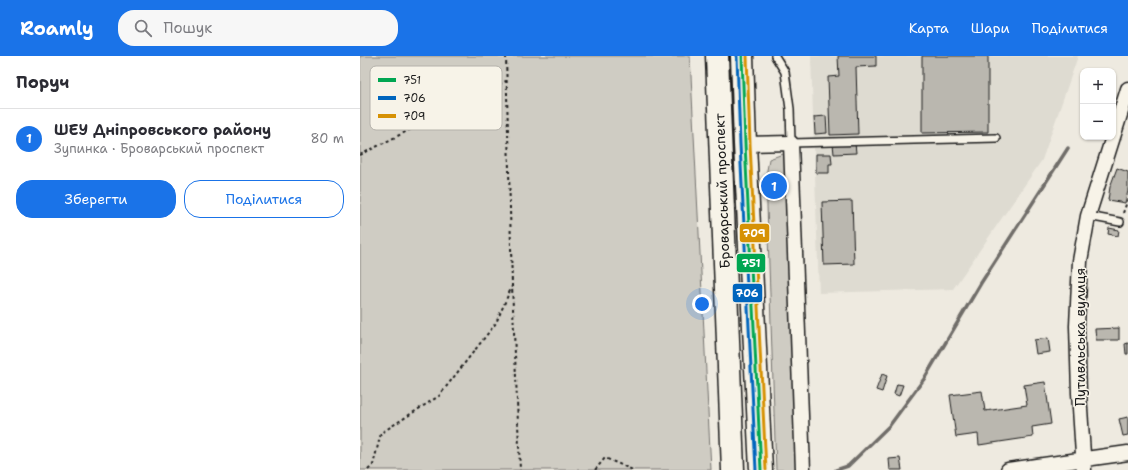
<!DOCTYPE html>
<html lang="uk">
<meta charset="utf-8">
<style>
:root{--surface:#fff;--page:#f7f7f7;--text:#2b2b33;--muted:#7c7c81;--line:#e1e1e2;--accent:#1a73e8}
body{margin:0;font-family:"Shantell Sans",sans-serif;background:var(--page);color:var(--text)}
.controls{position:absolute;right:12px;top:12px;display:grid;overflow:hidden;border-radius:8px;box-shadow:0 1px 3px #0004}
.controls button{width:36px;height:36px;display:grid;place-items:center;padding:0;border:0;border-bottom:1px solid var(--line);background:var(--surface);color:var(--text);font:20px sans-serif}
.you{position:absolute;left:342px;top:248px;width:14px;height:14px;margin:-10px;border:3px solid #fff;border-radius:50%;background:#1a73e8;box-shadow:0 0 0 6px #1a73e833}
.badge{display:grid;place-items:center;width:26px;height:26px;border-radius:50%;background:var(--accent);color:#fff;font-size:13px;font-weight:700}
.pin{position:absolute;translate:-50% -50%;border:2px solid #fff;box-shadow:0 1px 4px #0006}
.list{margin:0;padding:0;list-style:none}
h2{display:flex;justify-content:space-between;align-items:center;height:52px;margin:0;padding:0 16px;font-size:17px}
h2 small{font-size:13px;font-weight:400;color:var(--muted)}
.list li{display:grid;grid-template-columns:26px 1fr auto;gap:12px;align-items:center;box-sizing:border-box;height:60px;padding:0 16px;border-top:1px solid var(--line)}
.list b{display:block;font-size:15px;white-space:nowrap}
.list p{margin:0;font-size:13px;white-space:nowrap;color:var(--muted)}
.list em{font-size:13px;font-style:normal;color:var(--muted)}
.actions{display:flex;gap:8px;padding:12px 16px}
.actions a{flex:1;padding:9px 0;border:1px solid var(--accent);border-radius:16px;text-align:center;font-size:14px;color:var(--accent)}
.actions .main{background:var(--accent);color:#fff}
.icon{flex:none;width:22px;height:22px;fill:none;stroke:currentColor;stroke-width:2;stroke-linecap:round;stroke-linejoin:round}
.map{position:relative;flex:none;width:768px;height:414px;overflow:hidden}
header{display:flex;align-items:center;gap:24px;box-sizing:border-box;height:56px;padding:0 20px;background:var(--accent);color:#fff}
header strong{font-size:19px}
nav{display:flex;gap:22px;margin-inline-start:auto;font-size:14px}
.search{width:280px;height:36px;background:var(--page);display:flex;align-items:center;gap:10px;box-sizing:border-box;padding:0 14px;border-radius:16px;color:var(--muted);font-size:15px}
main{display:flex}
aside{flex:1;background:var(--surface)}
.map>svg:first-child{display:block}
</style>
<header>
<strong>Roamly</strong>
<div class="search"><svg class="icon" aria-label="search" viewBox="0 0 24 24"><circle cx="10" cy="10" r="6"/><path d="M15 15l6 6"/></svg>Пошук</div>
<nav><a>Карта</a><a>Шари</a><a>Поділитися</a></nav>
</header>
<main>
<aside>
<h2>Поруч<small></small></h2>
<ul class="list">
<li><span class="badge">1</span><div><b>ШЕУ Дніпровського району</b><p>Зупинка · Броварський проспект</p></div><em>80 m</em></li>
</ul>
<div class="actions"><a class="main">Зберегти</a><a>Поділитися</a></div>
</aside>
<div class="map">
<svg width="768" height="414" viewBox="0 0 768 414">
<rect width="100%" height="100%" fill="#eeeae0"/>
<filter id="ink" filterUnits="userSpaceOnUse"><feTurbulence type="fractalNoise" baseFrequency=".025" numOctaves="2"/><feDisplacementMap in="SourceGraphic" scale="8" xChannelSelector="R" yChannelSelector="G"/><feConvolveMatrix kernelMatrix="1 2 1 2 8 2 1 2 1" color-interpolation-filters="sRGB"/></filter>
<g filter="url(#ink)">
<path fill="#dedbd1" d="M451,0H718L682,104L593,233L459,237Z"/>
<path fill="#cfccc3" stroke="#767470" d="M0,0H330L351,414H0Z
M426,97L436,414H416L406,120L409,103Z"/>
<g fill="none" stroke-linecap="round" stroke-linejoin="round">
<path stroke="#6f6d69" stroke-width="3.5" d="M476,414L488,410L530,369L564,323L621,227L708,92"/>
</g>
<path fill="#bab7af" stroke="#1c1c1c" d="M478,0H516V10L496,11L498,78L470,79L468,21L479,20Z
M562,0H628V76L562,77Z
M466,60L467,77L455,78L454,61Z
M495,87L496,97L474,98L473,88Z
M456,98H471L472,108H469V117H456Z
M757,112L768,116V135L765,147L748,144L750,131Z
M492,145L494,208L464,209L462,146Z
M749,172L759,174L758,180L748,178Z
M759,272V284H736L735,273Z
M688,282L690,296L676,298L674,284Z
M768,287V298H766L765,288Z
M522,318L527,320L522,336L516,334Z
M685,326L691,368L672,371L673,381L619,389L618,378L596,381L590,339L622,335L625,355L667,349L664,329Z
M537,328L543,329L539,340L534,338Z
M768,361V379L763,380L759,363Z
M540,402L542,414H530L529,403Z"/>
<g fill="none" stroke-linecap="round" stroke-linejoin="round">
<defs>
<path id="lane" d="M415,0L425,16L430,53L431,87L636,82
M728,160L760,166"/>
<path id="street" d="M753,81L768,33
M385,88L431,87L443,414
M648,414L768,397
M724,414L719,337L717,270L720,205L728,160L753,81"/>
<path id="highway" d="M357,0L373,414
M382,0L385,88L401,414"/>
</defs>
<use href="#lane" stroke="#1c1c1c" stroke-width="10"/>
<use href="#street" stroke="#1c1c1c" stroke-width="17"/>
<use href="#highway" stroke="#1c1c1c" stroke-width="25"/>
<path stroke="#1c1c1c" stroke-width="2" stroke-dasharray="3 3" stroke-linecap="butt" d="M146,0L152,229L160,414
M0,99L146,25
M763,157L768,143
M8,414L13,409L21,377L79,340L136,267L152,230
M235,414L245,402L273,414"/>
<use href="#lane" stroke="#f7f3e8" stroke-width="7"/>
<use href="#street" stroke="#f7f3e8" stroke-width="14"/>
<use href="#highway" stroke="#f7f3e8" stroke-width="22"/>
<defs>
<path id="bus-1" d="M382,0L385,88L401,414"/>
<path id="bus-2" d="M377,0L380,88L396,414"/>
<path id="bus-3" d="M387,0L390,88L406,414"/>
</defs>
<use href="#bus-1" stroke="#f7f3e8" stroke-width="6"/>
<use href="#bus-2" stroke="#f7f3e8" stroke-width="6"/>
<use href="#bus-3" stroke="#f7f3e8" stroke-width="6"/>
<use href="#bus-1" stroke="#00a651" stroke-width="3"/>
<use href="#bus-2" stroke="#0065bd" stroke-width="3"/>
<use href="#bus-3" stroke="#d69104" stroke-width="3"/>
</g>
</g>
<g text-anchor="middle" stroke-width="3" stroke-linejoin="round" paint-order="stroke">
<g font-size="14" fill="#1c1c1c" stroke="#f7f3e8">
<text transform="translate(362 135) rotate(-92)" y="5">Броварський проспект</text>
<text transform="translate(720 281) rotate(-90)" y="5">Путивльська вулиця</text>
</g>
</g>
<rect x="10" y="10" width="132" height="64" rx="6" fill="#f7f3e8" stroke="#b5b2ab" stroke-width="1"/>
<rect x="18" y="22" width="18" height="4" fill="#00a651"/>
<rect x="18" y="40" width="18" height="4" fill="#0065bd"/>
<rect x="18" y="58" width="18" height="4" fill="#d69104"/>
<g font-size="11" fill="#1c1c1c">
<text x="43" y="28">751</text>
<text x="43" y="46">706</text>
<text x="43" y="64">709</text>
</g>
<g stroke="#f7f3e8" stroke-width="1.5">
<rect x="379" y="167" width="31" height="20" rx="4" fill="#d69104"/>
<rect x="376" y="197" width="30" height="20" rx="4" fill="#00a651"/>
<rect x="372" y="227" width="31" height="20" rx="4" fill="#0065bd"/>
</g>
<g font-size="11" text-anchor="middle" font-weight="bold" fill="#fff">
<text x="394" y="181">709</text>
<text x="391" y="211">751</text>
<text x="387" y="241">706</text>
</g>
</svg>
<div class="controls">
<button>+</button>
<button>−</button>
</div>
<div class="you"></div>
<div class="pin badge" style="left:414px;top:130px">1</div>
</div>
</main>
